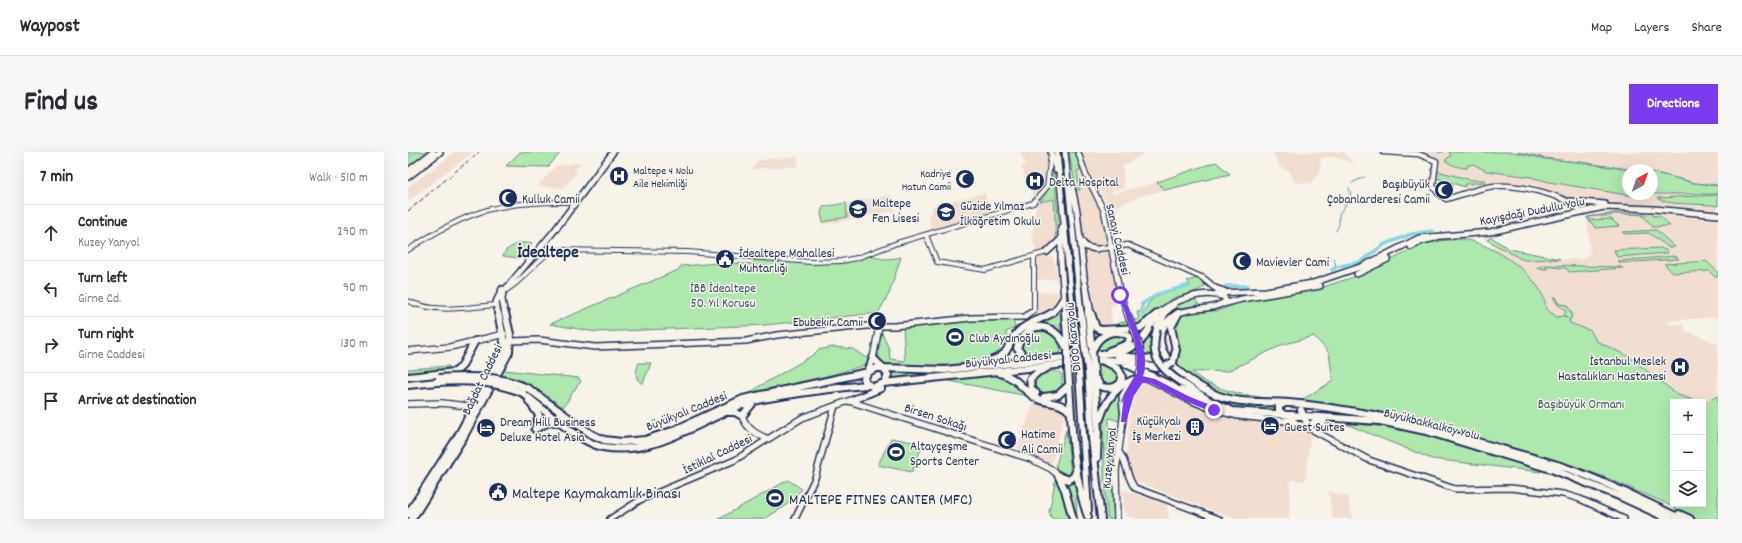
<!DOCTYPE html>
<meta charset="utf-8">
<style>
:root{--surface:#fff;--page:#f7f7f7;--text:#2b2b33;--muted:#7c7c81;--line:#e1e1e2;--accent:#7c3aed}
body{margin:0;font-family:Dekko,sans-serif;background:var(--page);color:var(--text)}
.controls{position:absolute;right:12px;bottom:12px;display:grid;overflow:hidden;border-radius:0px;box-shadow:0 4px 16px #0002}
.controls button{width:36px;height:36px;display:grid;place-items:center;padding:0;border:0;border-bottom:1px solid var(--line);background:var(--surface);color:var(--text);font:20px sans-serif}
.compass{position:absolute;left:1214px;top:12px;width:36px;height:36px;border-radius:50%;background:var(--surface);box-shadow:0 4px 16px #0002;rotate:40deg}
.stop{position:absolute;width:12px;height:12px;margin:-9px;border:3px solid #7c3aed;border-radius:50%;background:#fff}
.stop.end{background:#7c3aed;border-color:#fff;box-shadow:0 1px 4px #0008}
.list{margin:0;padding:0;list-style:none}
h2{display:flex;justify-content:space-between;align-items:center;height:52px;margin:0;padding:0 16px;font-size:17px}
h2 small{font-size:13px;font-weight:400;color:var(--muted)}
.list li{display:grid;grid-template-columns:26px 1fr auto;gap:12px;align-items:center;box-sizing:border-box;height:56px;padding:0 16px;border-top:1px solid var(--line)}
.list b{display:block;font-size:15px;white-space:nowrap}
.list p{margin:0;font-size:13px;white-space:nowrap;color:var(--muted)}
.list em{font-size:13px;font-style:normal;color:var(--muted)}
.icon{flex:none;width:22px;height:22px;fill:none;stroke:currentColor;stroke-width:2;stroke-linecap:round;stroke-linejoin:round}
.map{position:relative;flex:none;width:1310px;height:367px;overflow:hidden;border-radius:0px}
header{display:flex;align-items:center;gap:24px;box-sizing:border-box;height:56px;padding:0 20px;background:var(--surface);border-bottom:1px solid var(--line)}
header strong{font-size:19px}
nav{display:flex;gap:22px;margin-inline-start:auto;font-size:14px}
.intro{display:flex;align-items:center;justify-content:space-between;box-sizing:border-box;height:96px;padding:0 24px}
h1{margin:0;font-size:28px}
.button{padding:10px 18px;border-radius:0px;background:var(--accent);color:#fff;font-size:14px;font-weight:700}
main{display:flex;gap:24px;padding:0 24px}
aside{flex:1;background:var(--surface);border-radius:0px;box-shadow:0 4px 16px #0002}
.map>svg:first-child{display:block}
</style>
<header>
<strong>Waypost</strong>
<nav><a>Map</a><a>Layers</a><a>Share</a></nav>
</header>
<div class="intro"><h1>Find us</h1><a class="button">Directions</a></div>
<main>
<aside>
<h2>7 min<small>Walk · 510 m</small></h2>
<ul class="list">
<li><svg class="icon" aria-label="ahead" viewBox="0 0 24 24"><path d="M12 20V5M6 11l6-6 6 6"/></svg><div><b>Continue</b><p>Kuzey Yanyol</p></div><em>290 m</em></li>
<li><svg class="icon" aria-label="left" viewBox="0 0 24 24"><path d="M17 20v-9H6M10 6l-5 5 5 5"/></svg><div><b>Turn left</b><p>Girne Cd.</p></div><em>90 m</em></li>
<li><svg class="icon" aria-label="right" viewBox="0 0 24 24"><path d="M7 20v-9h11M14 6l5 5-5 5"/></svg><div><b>Turn right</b><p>Girne Caddesi</p></div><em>130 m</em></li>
<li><svg class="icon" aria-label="arrive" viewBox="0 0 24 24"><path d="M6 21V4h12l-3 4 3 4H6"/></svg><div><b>Arrive at destination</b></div></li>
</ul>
</aside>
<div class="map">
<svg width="1310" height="367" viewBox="0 0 1310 367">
<rect width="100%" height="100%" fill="#f7f3e8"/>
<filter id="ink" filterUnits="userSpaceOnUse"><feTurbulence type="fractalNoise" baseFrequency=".025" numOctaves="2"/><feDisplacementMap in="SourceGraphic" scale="8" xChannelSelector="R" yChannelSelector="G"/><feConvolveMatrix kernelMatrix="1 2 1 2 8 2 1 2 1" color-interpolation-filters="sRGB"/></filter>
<g filter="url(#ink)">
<path fill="#f2ded1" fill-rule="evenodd" d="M47,0H65L0,49V35Z
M612,0H641L639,33L627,48L613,14L618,13Z
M673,0H739L715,14L716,36L704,38V42L749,30L757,38L733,44L702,57L676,10Z
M865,0H935L947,12L927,5H916L913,7L912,19L903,32L887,30L880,18L873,16Z
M1009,0H1310V61L1165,47L1145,42L1126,32L1064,38L1029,26L1030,20L1026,4ZM1220,18H1244V42H1220Z
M390,5L389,14L344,17L350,8Z
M174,10L166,19H170L155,36L129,34L148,14Z
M673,18L695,63L699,93L684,94L677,92L674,88L673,54L668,38L672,37L669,19Z
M577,41L582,63L524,78L520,66L526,53Z
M483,43L487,59L414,73L412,61L415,55Z
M646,46L648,90L629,102L624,85L628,52Z
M1207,60H1232L1310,68V165L1260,169L1261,172L1276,173V178L1310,192V244L1295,251L1270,243L1220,204L1188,189L1183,179L1162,171L1156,164L1153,166L1146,164L1138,157V150L1121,123L1111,114L1083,97L1088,94L1077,87L1084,85L1101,97L1153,107H1175L1182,100L1179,65Z
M702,98L710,151L704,153L703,155L704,171L690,174L686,168L676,107L680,101L687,99Z
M639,102L646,106L650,127L629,128V106Z
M650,140V149L646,153L640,158L628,163L627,141Z
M738,229L775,248L822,265L885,272L903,282L897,329L882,328L881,367H827L727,329L718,306L721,273L724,245L733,231Z
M626,249L648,254L657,261L643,315L638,316L606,304Z
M714,337L758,352L761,367H727L717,363Z
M920,339L940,345L945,367H925Z"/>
<path fill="#aee8ad" stroke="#648c86" d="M0,0H23L0,17Z
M112,0H153L140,15L98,14Z
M661,0H668L673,18L669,19L672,38H668Z
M1041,0H1106L1137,7L1172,10L1222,18H1220V42H1230L1231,45L1141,30L1123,25L1078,19L1065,12L1059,14V16C1052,16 1042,13 1037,8L1043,4Z
M808,10L822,22L757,38L749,30Z
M645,13L652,85L648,90L646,47L632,50C641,39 644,27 645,13Z
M1029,19L1064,28H1077V30L1057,32V35L1028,26Z
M1244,20L1287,31L1310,34V42H1244Z
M1310,43V54C1298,51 1256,54 1249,46Z
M438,51L439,65L415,70L413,61L415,55Z
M1207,61L1252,64L1262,74L1245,75L1233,62H1203V64H1185L1179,67V65Z
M1203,67L1211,74L1188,76L1180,68Z
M1248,78L1267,95H1260L1241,81L1217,82L1214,80Z
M1083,85L1101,97L1152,107L1115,108L1079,88Z
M1053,87C1082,90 1137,124 1138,157L1149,165L1156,164L1159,166L1156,163L1158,159L1150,153L1145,145H1147L1151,152L1159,153L1164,162L1163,167H1161L1162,171L1183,179L1188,189L1220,204L1270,243L1292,250H1265V352H1295V251L1310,244V367H1288L1253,349L1194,324L1152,310L993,265L892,249L925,229L921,201L906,184L874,193L820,219L784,220C803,238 833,242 858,246C828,253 790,232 769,212C775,199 767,185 767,171L772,164L778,161L796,158L810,159L828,152L856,145L915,135L955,122L1019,90Z
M110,91H124L111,106L95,104L98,98Z
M1252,96L1258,98L1260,101L1209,105L1206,98Z
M464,102L466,105C475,108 484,107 493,105L481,142L470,161L357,173L188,180L142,172L270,118L273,114L311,111L345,112L347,108L433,111Z
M1267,104L1271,107L1214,111L1210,109Z
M1298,109L1310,120V124L1307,125L1301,119L1265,121L1256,112Z
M1137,113L1213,115L1215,116L1161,120L1158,116L1138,115L1139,117L1128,116Z
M790,126L795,129L797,134C789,141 776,142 766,146C752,152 747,164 735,172C728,176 718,174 711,173L710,171L731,167L729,160H737C740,141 767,138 783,134L779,129Z
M787,147L791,153L773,156L757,168C762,154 774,151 787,147Z
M654,157L652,175L655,182C644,173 637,172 624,174L646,163Z
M605,166L607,176L598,180C599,187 600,197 593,202C574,215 494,216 471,210L470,196L474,181L481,197L482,207L497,209L495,174L563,167Z
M635,176C646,183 652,188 653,201L633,204L616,202L613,192L622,180Z
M743,180L749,182L748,192L754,207L740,203L718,202C731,198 738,193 743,180Z
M702,182L720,184L719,190L700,198L690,199L688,192Z
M425,195L445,197L458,206L462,205L457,213L406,228L344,240L350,235L405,203L410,198Z
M231,211H243L235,231H233C226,226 228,218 231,211Z
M691,213L705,214L713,225L704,235L693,232Z
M41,214V218L0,222V217Z
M96,218L171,226L173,230C165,237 162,247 155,255L117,231L92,223Z
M482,218L535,221L484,228L485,223Z
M639,219H648L654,222V238L651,242C641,242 633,244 627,234L629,226Z
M591,223H597L620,244L536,228Z
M717,234C710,246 713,257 711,269L701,266V302L706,316L704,347L706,367H700L696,331L695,264L698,255Z
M809,247L837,254H866L867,261L819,254L808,249Z
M938,272C1004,273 1066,296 1128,315L1133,320L1024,307Z
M658,278L663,321L660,324L650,320L648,313Z
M483,286L515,292L504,320L470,313Z
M648,325L660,352L661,367H644L641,360Z
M667,327L669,365V366L657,330L661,331Z
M380,328L394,337L376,355L356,367H311Z"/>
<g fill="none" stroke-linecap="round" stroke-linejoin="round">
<path stroke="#5c93ae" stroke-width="1" d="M1110,0L1137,6L1229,18
M1030,1L1036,0
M1244,20L1287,31L1310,33
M944,31L956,25
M928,79L931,73V62L943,45L941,36
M926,106L928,115"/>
<path stroke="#87d6e4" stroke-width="3.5" d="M0,3L4,4
M924,118L928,115L952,110L977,92L1004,82L1024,79
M818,134H839
M734,160V152L750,142L782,133"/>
<path stroke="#87d6e4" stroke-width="4.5" d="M510,223L535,221
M182,286L205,294"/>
<defs>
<path id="tertiary-far1" d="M518,83L529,110L577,118L639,100
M0,98C60,58 91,49 163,50
M95,140C115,130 126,109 145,98L280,100L403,110L433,109L449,106L489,91L625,51L639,35L643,1
M0,149C27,162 60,155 89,153
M621,162L626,158V107L628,103"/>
<path id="tertiary" d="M103,189L131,188L187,195L338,189L369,183L459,174H486L563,166L617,165L622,161
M741,227L777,246L806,258L830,264L886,270L901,276L961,308L1047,337L1102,336L1155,342L1172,347L1216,367
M715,258L714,244L723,230
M711,300C720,311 718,325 727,336L811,367
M202,367L232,348L327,308L360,287
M387,367L407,326L427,254"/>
<path id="secondary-far1" d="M670,0L678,23L696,59L711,136
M975,0L1010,2L1028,9L1025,34L1030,41L1038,47C1054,43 1070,36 1086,34C1109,32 1152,42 1170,56
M688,97L720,93L795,126"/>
<path id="secondary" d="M0,199L42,195L96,182
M465,206L471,175
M441,249L623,307L643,317L650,323
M0,252L34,251L67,255
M334,264C339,277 348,282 360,287L394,266L443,248
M709,367L708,319L717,252"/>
<path id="primary-far1" d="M1162,49L1197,52
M1003,95L1014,89L1028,86
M949,122L980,107
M795,126L807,136L816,139
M809,141L858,139L905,131L955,114L1011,86L1082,80L1196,55L1246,57L1310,63
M815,152L834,147L912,134
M90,162L88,150L94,137
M97,162L94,148L95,140L147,78L205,0"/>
<path id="primary" d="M0,362L49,286L93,205L97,195L90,161
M4,367L56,284L101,200L102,182L97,161"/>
<path id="trunk-far1" d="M643,0L648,18
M649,0L665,162
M657,0L673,162
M0,19L25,0
M0,25L32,0
M663,31L669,59L680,162
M653,75V109L657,162
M672,87L678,95L688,97
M639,100L652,88
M675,125L679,138L683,162
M642,162L648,157L655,146
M749,162C766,148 795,137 816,145L818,149C804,160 784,154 769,162
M756,162L766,153"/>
<path id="trunk" d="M657,161L660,197
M665,161L669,198
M673,161L677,197
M680,161L684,199
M683,161L688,176L693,178L732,176L750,161
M770,161C726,189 774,227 804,241C829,253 854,249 881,251C909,253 937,258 965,263C1009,272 1051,285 1094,297C1119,305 1145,310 1169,320C1205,333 1239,351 1274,367
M749,176L757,161
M685,197C692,181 708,175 722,185L720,192L701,199
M710,204L744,207L763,215
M465,206L475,216
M626,207L616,205L609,196C619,167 646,169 658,195
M578,210C607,203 595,192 613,177C622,170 634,167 644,161
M765,210L768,198L763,175L770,162
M718,212L794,248
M469,216H475L480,223L476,231L465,235L458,231L456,227L460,220Z
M475,216L537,218L714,200L732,191L749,164
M660,217C664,266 663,318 680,365
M680,218L684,286L693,367
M686,219L690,279L689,306
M671,220L680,358
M592,221C611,226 614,239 630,247C641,252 652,249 661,259
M0,225L47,220L53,215L67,189
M689,228L692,234C713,242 726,220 697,210
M476,231L696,208L721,209L748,216L758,214
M774,231L802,249L824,259L972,269L1018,279L1146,318L1211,344L1261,367
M0,233L29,230
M121,237L183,282L196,288L214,290L237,288L264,279L335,247L460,220L465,206
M115,241C134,256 172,291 195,295C250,305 296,264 346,249C357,246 368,245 379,243C406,239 433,235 460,233
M628,241L623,236L622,227L630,220L639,216
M636,245L650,243L660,234
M447,247L473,236
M121,249L131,263L127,277
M877,251L871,254V259L886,270
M893,258L901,276
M321,260H327L334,264L344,252
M692,267C699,243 718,222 745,226
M901,276L906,270H916
M127,277L141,270L154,271
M650,323L657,338L665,367
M651,324L661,328L666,324L668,319
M1271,362L1282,367"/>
</defs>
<use href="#tertiary-far1" stroke="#1b2f5e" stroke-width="6"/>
<use href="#tertiary" stroke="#1b2f5e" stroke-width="8"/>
<use href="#secondary-far1" stroke="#1b2f5e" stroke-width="7"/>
<use href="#secondary" stroke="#1b2f5e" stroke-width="8"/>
<use href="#primary-far1" stroke="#1b2f5e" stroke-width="8"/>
<use href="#primary" stroke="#1b2f5e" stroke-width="10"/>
<use href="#trunk-far1" stroke="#1b2f5e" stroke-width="8"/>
<use href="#trunk" stroke="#1b2f5e" stroke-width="10"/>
<use href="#tertiary-far1" stroke="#f7f3e8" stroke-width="4"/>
<use href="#tertiary" stroke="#f7f3e8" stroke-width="5"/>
<use href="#secondary-far1" stroke="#f7f3e8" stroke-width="4.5"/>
<use href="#secondary" stroke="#f7f3e8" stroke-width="5.5"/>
<use href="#primary-far1" stroke="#f7f3e8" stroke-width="5"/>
<use href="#primary" stroke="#f7f3e8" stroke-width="6"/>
<use href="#trunk-far1" stroke="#f7f3e8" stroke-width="5"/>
<use href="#trunk" stroke="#f7f3e8" stroke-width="6"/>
<path stroke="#1b2f5e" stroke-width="1" stroke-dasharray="5 2.5" stroke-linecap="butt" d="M0,59L71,0"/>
<defs>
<path id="secondary-bridge-far1" d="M711,136L719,162"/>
<path id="secondary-bridge" d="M717,252C720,242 727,234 731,224C739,203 727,180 719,161"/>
<path id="trunk-bridge" d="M749,176C741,204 751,216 774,231
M660,197V217
M677,197L680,218
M669,198L671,220
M684,199L686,219
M758,214L765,210
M31,226C63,224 92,223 121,237
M29,230C59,228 87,229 115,241"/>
</defs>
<use href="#secondary-bridge-far1" stroke="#1b2f5e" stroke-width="7" stroke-linecap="butt"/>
<use href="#secondary-bridge" stroke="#1b2f5e" stroke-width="8" stroke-linecap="butt"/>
<use href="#trunk-bridge" stroke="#1b2f5e" stroke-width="10" stroke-linecap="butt"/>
<use href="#secondary-bridge-far1" stroke="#f7f3e8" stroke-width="4.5"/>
<use href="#secondary-bridge" stroke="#f7f3e8" stroke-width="5.5"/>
<use href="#trunk-bridge" stroke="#f7f3e8" stroke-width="6"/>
</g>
</g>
<path fill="#7c3aed" d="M710,141L715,143C722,162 745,205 734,224L747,227L780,244L809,256V260H804L775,248L743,231L735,230L726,243L718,270H713L716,242L729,221V206L727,189Z"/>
<defs>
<symbol id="hospital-disc" viewBox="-11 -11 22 22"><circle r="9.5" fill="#1b2f5e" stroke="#f7f3e8"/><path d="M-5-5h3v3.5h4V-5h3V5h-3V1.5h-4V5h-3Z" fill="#fff"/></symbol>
<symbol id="mosque-disc" viewBox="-11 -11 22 22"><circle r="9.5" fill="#1b2f5e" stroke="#f7f3e8"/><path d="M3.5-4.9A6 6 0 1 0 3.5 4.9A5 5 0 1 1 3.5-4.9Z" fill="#fff"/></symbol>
<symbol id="school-disc" viewBox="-11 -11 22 22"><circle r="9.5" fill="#1b2f5e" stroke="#f7f3e8"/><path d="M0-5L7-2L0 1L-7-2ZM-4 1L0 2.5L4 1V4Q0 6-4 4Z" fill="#fff"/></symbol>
<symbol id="civic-disc" viewBox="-11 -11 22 22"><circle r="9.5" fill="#1b2f5e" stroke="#f7f3e8"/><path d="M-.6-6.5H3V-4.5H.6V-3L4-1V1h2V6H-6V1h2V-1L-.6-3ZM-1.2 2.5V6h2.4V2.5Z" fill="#fff"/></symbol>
<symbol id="stadium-disc" viewBox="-11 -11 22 22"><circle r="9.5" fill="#1b2f5e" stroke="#f7f3e8"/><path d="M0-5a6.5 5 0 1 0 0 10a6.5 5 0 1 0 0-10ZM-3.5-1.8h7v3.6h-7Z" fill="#fff"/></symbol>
<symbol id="hotel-disc" viewBox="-11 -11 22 22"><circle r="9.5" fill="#1b2f5e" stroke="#f7f3e8"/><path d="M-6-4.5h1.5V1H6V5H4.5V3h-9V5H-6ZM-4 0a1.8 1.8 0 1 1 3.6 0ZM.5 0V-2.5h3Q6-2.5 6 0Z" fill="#fff"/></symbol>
<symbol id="building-disc" viewBox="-11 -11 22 22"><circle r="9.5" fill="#1b2f5e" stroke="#f7f3e8"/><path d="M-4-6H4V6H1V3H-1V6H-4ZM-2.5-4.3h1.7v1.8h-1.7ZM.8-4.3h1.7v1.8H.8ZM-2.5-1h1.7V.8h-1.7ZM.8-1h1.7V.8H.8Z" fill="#fff"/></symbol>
</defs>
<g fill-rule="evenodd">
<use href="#hospital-disc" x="200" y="13" width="22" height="22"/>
<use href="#mosque-disc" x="546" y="16" width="22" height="22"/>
<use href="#hospital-disc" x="616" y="18" width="22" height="22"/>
<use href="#mosque-disc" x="1025" y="27" width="22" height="22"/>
<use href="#mosque-disc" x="89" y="35" width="22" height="22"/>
<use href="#school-disc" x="439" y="46" width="22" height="22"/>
<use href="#school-disc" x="527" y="49" width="22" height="22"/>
<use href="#civic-disc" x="306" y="96" width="22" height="22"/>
<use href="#mosque-disc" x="823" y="98" width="22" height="22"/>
<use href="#mosque-disc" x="458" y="158" width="22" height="22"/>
<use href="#stadium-disc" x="536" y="174" width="22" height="22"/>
<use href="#hospital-disc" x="1261" y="204" width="22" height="22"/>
<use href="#hotel-disc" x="851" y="263" width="22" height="22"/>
<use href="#building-disc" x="776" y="264" width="22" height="22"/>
<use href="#hotel-disc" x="67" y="265" width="22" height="22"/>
<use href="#mosque-disc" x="588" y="277" width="22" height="22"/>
<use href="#stadium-disc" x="477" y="289" width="22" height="22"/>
<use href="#civic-disc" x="79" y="329" width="22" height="22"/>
<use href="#stadium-disc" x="356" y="335" width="22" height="22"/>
</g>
<g text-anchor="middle" stroke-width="3" stroke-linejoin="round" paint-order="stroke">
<g font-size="11" fill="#1b2f5e" stroke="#f7f3e8" text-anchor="start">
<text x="225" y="22">Maltepe 4 Nolu<tspan x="225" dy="13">Aile Hekimliği</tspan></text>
<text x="543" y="25" text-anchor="end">Kadriye<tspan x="543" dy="13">Hatun Camii</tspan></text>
</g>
<g font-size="13" fill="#1b2f5e" stroke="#f7f3e8" text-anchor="start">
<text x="641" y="34">Delta Hospital</text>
<text x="1022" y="36" text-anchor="end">Başıbüyük<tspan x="1022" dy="15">Çobanlarderesi Camii</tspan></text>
<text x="114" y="51">Kulluk Camii</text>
<text x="464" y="55">Maltepe<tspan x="464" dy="15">Fen Lisesi</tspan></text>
<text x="552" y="58">Güzide Yılmaz<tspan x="552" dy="15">İlköğretim Okulu</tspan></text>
<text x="331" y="105">İdealtepe Mahallesi<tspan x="331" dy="15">Muhtarlığı</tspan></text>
<text x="848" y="114">Mavievler Cami</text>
<text x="455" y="174" text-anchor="end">Ebubekir Camii</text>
<text x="561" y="190">Club Aydınoğlu</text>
<text x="1258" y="213" text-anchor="end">İstanbul Meslek<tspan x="1258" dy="15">Hastalıkları Hastanesi</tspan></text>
<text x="773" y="273" text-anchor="end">Küçükyalı<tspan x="773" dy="15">İş Merkezi</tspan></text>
<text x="92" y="274">Dream Hill Business<tspan x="92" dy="15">Deluxe Hotel Asia</tspan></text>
<text x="876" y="279">Guest Suites</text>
<text x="613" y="286">Hatime<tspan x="613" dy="15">Ali Camii</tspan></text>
<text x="502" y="298">Altayçeşme<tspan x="502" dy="15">Sports Center</tspan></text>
</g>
<g font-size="13" fill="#1b2f5e" stroke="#f7f3e8">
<text transform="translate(1124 58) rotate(-11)" y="5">Kayışdağı Dudullu Yolu</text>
<text transform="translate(711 87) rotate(77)" y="5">Sanayi Caddesi</text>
<text transform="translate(664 185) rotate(-96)" y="5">D100 Karayolu</text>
<text transform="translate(600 206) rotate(-6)" y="5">Büyükyalı Caddesi</text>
<text transform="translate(73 227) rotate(-64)" y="5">Bağdat Caddesi</text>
<text transform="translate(278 258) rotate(-22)" y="5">Büyükyalı Caddesi</text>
<text transform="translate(528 264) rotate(18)" y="5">Birsen Sokağı</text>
<text transform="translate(1024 271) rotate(14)" y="5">Büyükbakkalköy Yolu</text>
<text transform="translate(309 301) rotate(-26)" y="5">İstiklal Caddesi</text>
<text transform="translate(700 306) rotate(-84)" y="5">Kuzey Yanyol</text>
</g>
<g font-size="13" fill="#38546e" stroke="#f7f3e8">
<text x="315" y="140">İBB İdealtepe<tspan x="315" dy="15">50. Yıl Korusu</tspan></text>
<text x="1173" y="256">Başıbüyük Ormanı</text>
</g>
<g font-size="16" fill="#1b2f5e" stroke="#f7f3e8" text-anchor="start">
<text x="104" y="346">Maltepe Kaymakamlık Binası</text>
<text x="381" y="352">MALTEPE FITNES CANTER (MFC)</text>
</g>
<g font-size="17" font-weight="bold" fill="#1b2f5e" stroke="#f7f3e8">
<text x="140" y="105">İdealtepe</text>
</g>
</g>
</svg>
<div class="controls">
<button>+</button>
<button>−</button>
<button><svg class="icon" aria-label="layers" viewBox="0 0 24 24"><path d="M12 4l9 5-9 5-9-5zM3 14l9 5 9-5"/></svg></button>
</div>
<svg class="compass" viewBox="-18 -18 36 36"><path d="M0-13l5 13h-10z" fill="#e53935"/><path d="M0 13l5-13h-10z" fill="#7c7c81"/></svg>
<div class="stop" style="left:712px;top:143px"></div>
<div class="stop end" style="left:806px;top:258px"></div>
</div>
</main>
